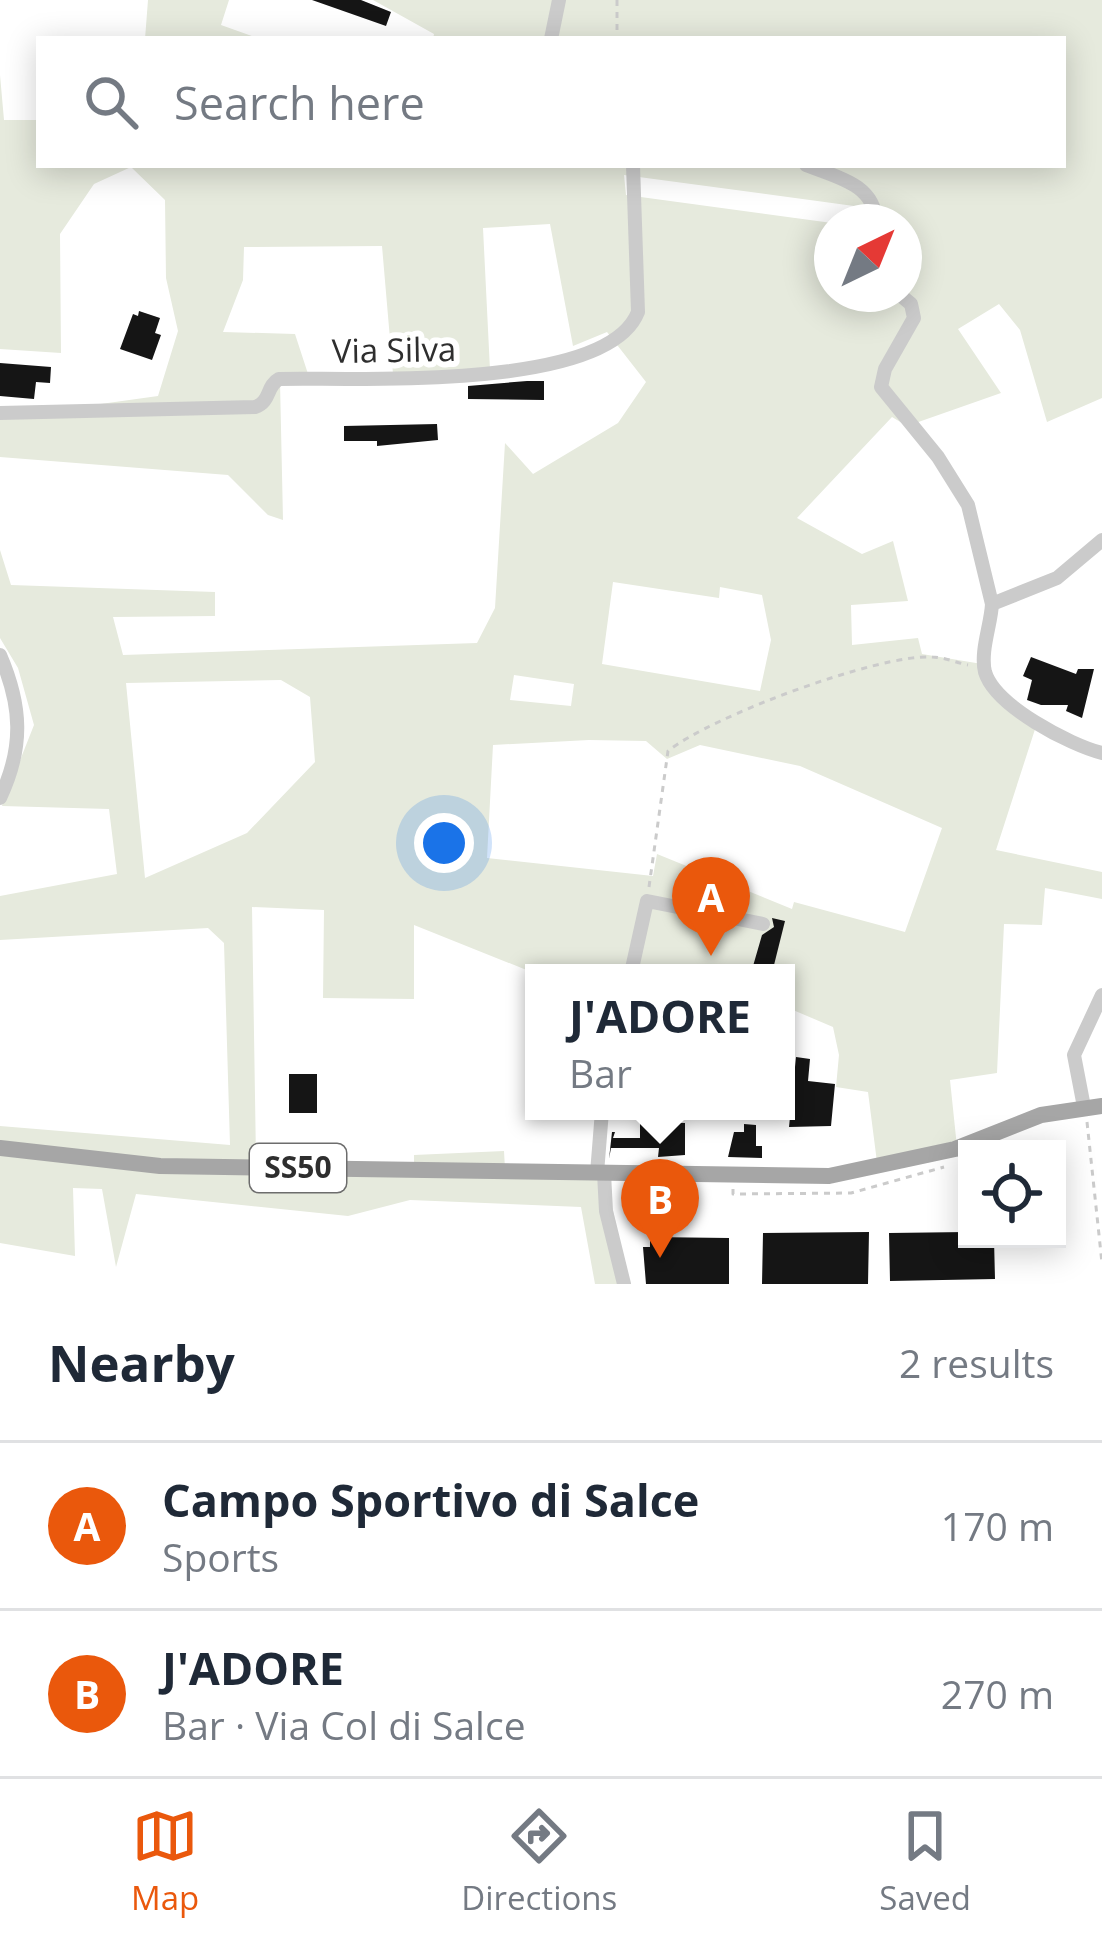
<!DOCTYPE html>
<meta charset="utf-8">
<style>
:root{--surface:#fff;--page:#f2f2f3;--text:#1f2937;--muted:#747a83;--line:#e0e1e3;--accent:#ea580c}
body{margin:0;font-family:"Open Sans",sans-serif;background:var(--page);color:var(--text)}
.controls{position:absolute;right:36px;bottom:36px;display:grid;overflow:hidden;border-radius:0px;box-shadow:0 6px 30px #0003}
.controls button{width:108px;height:108px;display:grid;place-items:center;padding:0;border:0;border-bottom:3px solid var(--line);background:var(--surface);color:var(--text);font:60px sans-serif}
.compass{position:absolute;left:814px;top:204px;width:108px;height:108px;border-radius:50%;background:var(--surface);box-shadow:0 6px 30px #0003;rotate:43deg}
.you{position:absolute;left:444px;top:843px;width:42px;height:42px;margin:-30px;border:9px solid #fff;border-radius:50%;background:#1a73e8;box-shadow:0 0 0 18px #1a73e833}
.badge{display:grid;place-items:center;width:78px;height:78px;border-radius:50%;background:var(--accent);color:#fff;font-size:39px;font-weight:700}
.pin{position:absolute;translate:-50% -99px;filter:drop-shadow(0 3px 6px #0008)}
.pin::after{content:'';position:absolute;top:63px;width:42px;height:36px;background:inherit;clip-path:polygon(0 0,100% 0,50% 100%)}
.popup{position:absolute;left:525px;top:964px;width:270px;height:156px;box-sizing:border-box;display:grid;place-content:center;border-radius:0px;background:var(--surface);filter:drop-shadow(0 3px 9px #0005);font-size:39px;white-space:nowrap;color:var(--muted)}
.popup b{font-size:45px;color:var(--text)}
.popup::after{content:'';position:absolute;left:50%;top:100%;margin-left:-24px;border:24px solid transparent;border-top-color:var(--surface)}
.list{margin:0;padding:0;list-style:none}
h2{display:flex;justify-content:space-between;align-items:center;height:156px;margin:0;padding:0 48px;font-size:51px}
h2 small{font-size:39px;font-weight:400;color:var(--muted)}
.list li{display:grid;grid-template-columns:78px 1fr auto;gap:36px;align-items:center;box-sizing:border-box;height:168px;padding:0 48px;border-top:3px solid var(--line)}
.list b{display:block;font-size:45px;white-space:nowrap}
.list p{margin:0;font-size:39px;white-space:nowrap;color:var(--muted)}
.list em{font-size:39px;font-style:normal;color:var(--muted)}
.icon{flex:none;width:66px;height:66px;fill:none;stroke:currentColor;stroke-width:2;stroke-linecap:round;stroke-linejoin:round}
.map{position:relative;flex:none;width:1102px;height:1284px;overflow:hidden}
.search{position:absolute;background:var(--surface);box-shadow:0 6px 30px #0003;left:36px;right:36px;top:36px;height:132px;display:flex;align-items:center;gap:30px;box-sizing:border-box;padding:0 42px;border-radius:0px;color:var(--muted);font-size:45px}
.sheet{height:492px;background:var(--surface)}
nav{display:flex;justify-content:space-around;align-items:center;box-sizing:border-box;height:168px;border-top:3px solid var(--line);background:var(--surface);font-size:33px;color:var(--muted)}
nav a{display:grid;justify-items:center;gap:6px}
nav .on{color:var(--accent)}
.map>svg:first-child{display:block}
</style>
<div class="map">
<svg width="1102" height="1284" viewBox="0 0 1102 1284">
<rect width="100%" height="100%" fill="#fff"/>
<path fill="#e6eadd" fill-rule="evenodd" d="M148,0H229L221,25L260,39H145Z
M373,0H1102V398L1047,422L1020,330L999,304L958,329L1001,393L907,426L892,417L797,518L862,554L893,541L908,601L851,605L852,645L918,638L922,654L982,664L985,678L1038,720L996,850L1102,872V899L1045,888L1042,925L1004,924L997,1073L950,1080L957,1147L878,1170L868,1092L836,1087L839,1055L833,1027L786,1007V973H534L414,925V999L323,998L324,910L252,907L256,1160L414,1166V1155L504,1151L505,1169L606,1176L627,1284H595L581,1207L410,1200L348,1216L136,1194L116,1267L102,1189L73,1188L75,1256L0,1243V1126L230,1145L224,943L208,928L0,940V896L117,874L109,809L2,806L34,725L18,668L0,638V550L11,585L215,592V616L113,617L123,655L477,643L495,608L505,443L533,474L618,423L646,382L607,332L573,346L550,224L483,228L490,370L393,374L382,246L244,247L243,280L223,332L295,334L309,377L280,382L283,520L268,515L228,475L0,457V418L158,396L178,331L166,278L165,200L131,167L94,184L60,234L61,353L0,349V75L4,120H39V165H1063V39H433L434,34ZM624,175L854,206L850,222H904V294H832V223L626,195ZM613,582L719,598L720,587L762,595L771,640L760,691L602,664ZM514,675L574,684L571,706L510,700ZM281,680L310,697L315,762L247,833L145,878L126,683ZM589,740L646,741L667,759L700,745L800,766L942,828L905,932L794,902L792,909L657,854L653,876L487,858L493,745Z"/>
<path fill="#151515" d="M312,0H361L391,12L386,26Z
M139,311L160,318L155,333L161,335L152,360L120,349L133,314L138,316Z
M0,363L51,367L50,383L36,382L34,399L0,396Z
M527,381H544V400L468,399V386Z
M437,424L438,440L377,446V441H344V426Z
M1031,657L1076,674L1078,669H1094L1082,718L1066,711L1068,705H1041L1027,700L1032,680L1023,676Z
M772,918L785,921L772,973H751L762,935L774,927Z
M796,1057L810,1059L808,1081L835,1084L831,1126L789,1127Z
M289,1074H317V1113H289Z
M640,1111H653V1122L685,1123V1155L658,1157L659,1148H611L609,1159L612,1132H615L613,1138H640Z
M744,1124L756,1125V1146H762V1158L728,1157L734,1132H744Z
M869,1232L868,1284H762L763,1233Z
M967,1232V1239H994L995,1279L890,1281L889,1233Z
M650,1237L729,1238V1284H646L643,1247H650Z"/>
<g fill="none" stroke-linecap="round" stroke-linejoin="round">
<path stroke="#cbcbcb" stroke-width="3" stroke-dasharray="6 6" stroke-linecap="butt" d="M617,0V39
M649,887L668,751C710,717 878,654 932,657C944,657 957,663 968,665
M1087,1122L1102,1263
M733,1189V1194L851,1193L944,1167"/>
<path stroke="#cbcbcb" stroke-width="14" d="M551,39L559,0
M806,165C836,177 875,184 876,222
M899,294L911,304L914,318L885,369L881,387L938,457L968,505L992,604L1057,578L1102,540
M0,413L255,407C271,402 266,386 279,379C354,377 607,392 638,312L633,165
M992,604C991,625 980,651 985,672C995,706 1070,745 1102,753
M0,655C22,706 24,747 0,798
M631,973L647,901L763,924
M1084,1107L1074,1055L1102,995
M597,1173L602,1111
M604,1173L606,1211L624,1284"/>
<path stroke="#a6a6a6" stroke-width="16" d="M0,1148L160,1166L829,1176L955,1149L1041,1115L1102,1106"/>
</g>
<g text-anchor="middle" stroke-width="12" stroke-linejoin="round" paint-order="stroke">
<rect fill="#fff" stroke="#6d6d6d" stroke-width="3" x="250" y="1144" width="96" height="48" rx="9"/>
<g font-size="30" font-weight="bold" fill="#2e2e2e">
<text x="298" y="1178">SS50</text>
</g>
<g font-size="33" fill="#2e2e2e" stroke="#fff">
<text transform="translate(394 350) rotate(-1)" y="12">Via Silva</text>
</g>
</g>
</svg>
<div class="controls">
<button><svg class="icon" aria-label="locate" viewBox="0 0 24 24"><circle cx="12" cy="12" r="6"/><path d="M12 2v4M12 18v4M2 12h4M18 12h4"/></svg></button>
</div>
<svg class="compass" viewBox="-18 -18 36 36"><path d="M0-13l5 13h-10z" fill="#e53935"/><path d="M0 13l5-13h-10z" fill="#747a83"/></svg>
<div class="you"></div>
<div class="pin badge" style="left:711px;top:956px">A</div>
<div class="pin badge" style="left:660px;top:1258px">B</div>
<div class="popup"><b>J'ADORE</b>Bar</div>
<div class="search"><svg class="icon" aria-label="search" viewBox="0 0 24 24"><circle cx="10" cy="10" r="6"/><path d="M15 15l6 6"/></svg>Search here</div>
</div>
<section class="sheet">
<h2>Nearby<small>2 results</small></h2>
<ul class="list">
<li><span class="badge">A</span><div><b>Campo Sportivo di Salce</b><p>Sports</p></div><em>170 m</em></li>
<li><span class="badge">B</span><div><b>J'ADORE</b><p>Bar · Via Col di Salce</p></div><em>270 m</em></li>
</ul>
</section>
<nav>
<a class="on"><svg class="icon" aria-label="map" viewBox="0 0 24 24"><path d="M3 6l6-2 6 2 6-2v14l-6 2-6-2-6 2zM9 4v14M15 6v14"/></svg>Map</a>
<a><svg class="icon" aria-label="directions" viewBox="0 0 24 24"><path d="M12 3l9 9-9 9-9-9zM9 14v-3h6M13 9l2 2-2 2"/></svg>Directions</a>
<a><svg class="icon" aria-label="saved" viewBox="0 0 24 24"><path d="M7 4h10v16l-5-4-5 4z"/></svg>Saved</a>
</nav>
